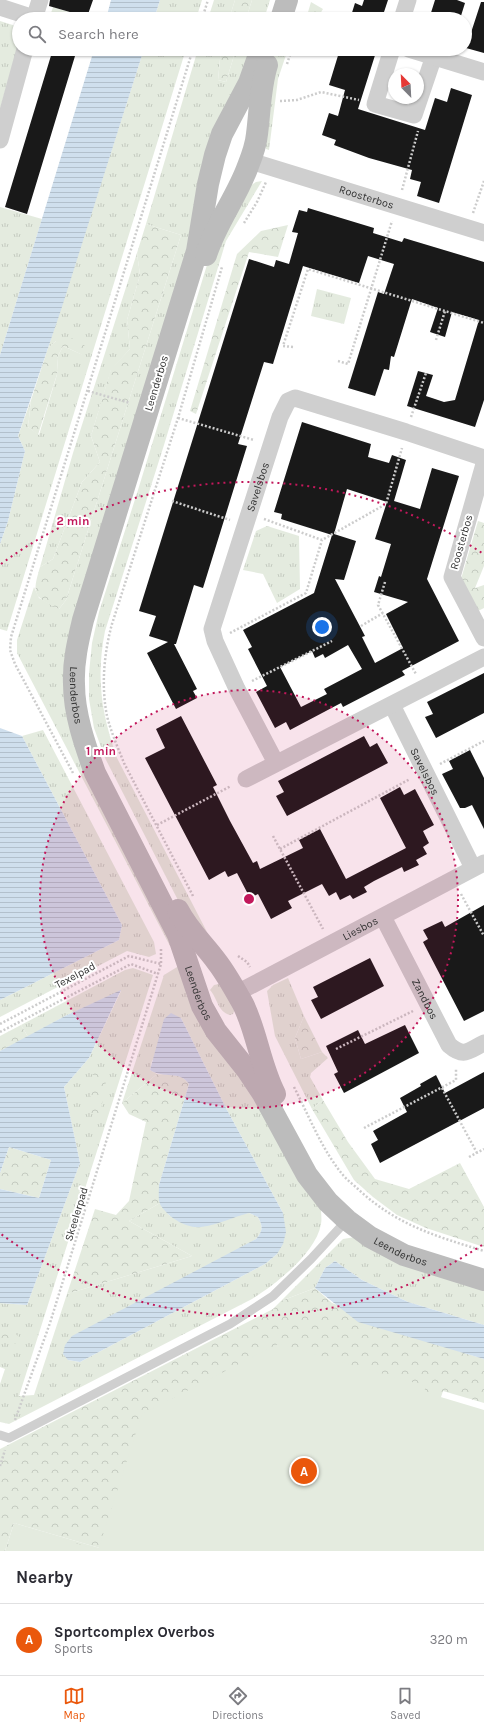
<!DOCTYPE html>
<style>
:root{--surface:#fff;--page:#f7f7f7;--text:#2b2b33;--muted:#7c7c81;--line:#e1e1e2;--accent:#ea580c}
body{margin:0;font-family:Karla,sans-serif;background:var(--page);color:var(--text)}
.compass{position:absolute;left:388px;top:68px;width:36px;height:36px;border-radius:50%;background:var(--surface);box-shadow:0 1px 3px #0004;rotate:336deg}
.you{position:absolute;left:322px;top:627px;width:14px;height:14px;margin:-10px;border:3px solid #fff;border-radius:50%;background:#1a73e8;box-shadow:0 0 0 6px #1a73e833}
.badge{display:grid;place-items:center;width:26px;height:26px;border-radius:50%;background:var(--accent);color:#fff;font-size:13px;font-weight:700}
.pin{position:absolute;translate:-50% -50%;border:2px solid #fff;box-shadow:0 1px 4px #0006}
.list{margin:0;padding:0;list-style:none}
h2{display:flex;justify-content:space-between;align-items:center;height:52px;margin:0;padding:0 16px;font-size:17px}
h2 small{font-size:13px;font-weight:400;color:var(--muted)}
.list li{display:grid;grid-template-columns:26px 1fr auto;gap:12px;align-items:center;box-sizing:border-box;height:72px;padding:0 16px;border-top:1px solid var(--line)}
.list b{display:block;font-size:15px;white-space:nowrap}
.list p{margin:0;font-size:13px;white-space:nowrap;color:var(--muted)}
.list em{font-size:13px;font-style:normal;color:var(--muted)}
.icon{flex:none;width:22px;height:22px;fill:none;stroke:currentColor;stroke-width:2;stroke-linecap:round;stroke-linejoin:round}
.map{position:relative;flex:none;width:484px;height:1551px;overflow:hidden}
.search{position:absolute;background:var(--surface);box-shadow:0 1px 3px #0004;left:12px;right:12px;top:12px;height:44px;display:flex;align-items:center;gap:10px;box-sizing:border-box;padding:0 14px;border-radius:22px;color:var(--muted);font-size:15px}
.sheet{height:124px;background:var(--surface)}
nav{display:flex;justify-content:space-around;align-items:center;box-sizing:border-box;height:56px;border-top:1px solid var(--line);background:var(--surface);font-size:11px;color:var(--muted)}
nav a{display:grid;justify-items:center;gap:2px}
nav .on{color:var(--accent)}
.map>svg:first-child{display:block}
</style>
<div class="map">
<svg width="484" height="1551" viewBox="0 0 484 1551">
<defs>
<pattern id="grass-tufts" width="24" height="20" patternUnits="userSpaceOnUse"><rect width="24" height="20" fill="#e4ebdf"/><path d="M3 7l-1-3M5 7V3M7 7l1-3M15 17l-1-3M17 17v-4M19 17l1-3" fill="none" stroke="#c4cac0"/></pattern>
<pattern id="forest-crowns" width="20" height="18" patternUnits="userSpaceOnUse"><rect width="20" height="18" fill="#e4ebdf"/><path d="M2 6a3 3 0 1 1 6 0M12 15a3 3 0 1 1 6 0" fill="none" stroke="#c4cac0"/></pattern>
<pattern id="water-rules" width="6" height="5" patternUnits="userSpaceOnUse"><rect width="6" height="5" fill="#cfdfed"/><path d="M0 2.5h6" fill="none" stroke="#b2c0cc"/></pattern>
</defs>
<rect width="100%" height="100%" fill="#fff"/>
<path fill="url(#grass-tufts)" d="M160,0H202L196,19H154Z
M214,0H235L230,16V19H208Z
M252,0H270L264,19H246Z
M53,7L91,19H49Z
M0,21L19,27V42L0,109Z
M144,49H186L7,631L0,629V544L8,521L25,451L18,436L31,400L28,427L39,435L58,371L57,358L63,346L83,355L56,341L48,348Z
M198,49H221L218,80L226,82L236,49H255L198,213L70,686L177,947L170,946L17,653V640L34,587L39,598L59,609L66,600L181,235L146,224Z
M274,49H288L278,79L269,150L266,149L262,140L267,74Z
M262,181L226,241L164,445L105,631C96,677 101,713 117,758L207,932L181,906L105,758L94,728L89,699V673L92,643L99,612L138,490L214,242L247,188L256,182Z
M0,207L42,219L0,355Z
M137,253L140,275L127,320L130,349L111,370L91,436L100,462L82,482L53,559L40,567L73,453Z
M317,289L351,298L344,324L311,316Z
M267,526L299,536L300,589L277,603L263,574L243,570L256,531Z
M43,730L154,942L156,954L149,957L127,951L0,1017V1000L119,940L122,925L22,736Z
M182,964L321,1209C321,1214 322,1219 321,1224C316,1253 276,1284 252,1299L9,1424L0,1422V1384L5,1369L0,1367V1303L27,1305L80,1163L64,1087L89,1058L121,991L65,1016L28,1037L21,1025L125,970L133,968L153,975L19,1396L34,1395L67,1294L192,1256L129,1221L160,1203L169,1215L183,1223L249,1213L258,1217C263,1226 263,1231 256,1239L68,1360L80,1362L265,1264L277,1254L283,1213L227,1110L181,1018L152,1061L150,1070L157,1074L122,1103L164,975Z
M288,978L304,1016L295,1038L301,1059L322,1052L328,1058L311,1073L310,1077L323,1100L312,1109L275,1036L267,991L273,985Z
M219,984L235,1009L233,1014L230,1015C217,1011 218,999 210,990L214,985Z
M355,1237L484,1285V1325L408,1302L362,1280L335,1261L325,1268L315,1288L281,1301L343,1239Z
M14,1523L110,1551H5Z"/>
<path fill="url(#forest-crowns)" d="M235,0H252L246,19H230V16Z
M311,2L323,9L317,19H306Z
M221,49H236L226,82L218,80Z
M146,224L181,235L66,600L59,609C33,597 32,594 40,567L53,559L82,482L100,462L91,436L111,369L130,349L127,320L140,275L137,253Z
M288,225L278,257L249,252L196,414L190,411L237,254L261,231Z
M70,337L87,347L83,355L63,346L57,358L58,371L38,435L28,427L31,400L48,348L56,341Z
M478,521L484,523V566L475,588L484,585V608L476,612L461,579Z
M304,1016L322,1052L301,1059L295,1038Z
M21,1025L28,1037L0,1051V1036Z
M94,1067L108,1070L100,1115L89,1113Z
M157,1074C169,1075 182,1073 189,1084L159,1185L160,1203L129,1221L192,1256L67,1294L95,1209L116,1215L129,1201L146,1122L129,1114L122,1103Z
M323,1100L348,1142L375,1179L409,1189L460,1163L484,1207V1247L426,1228L397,1215L373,1197L354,1180L312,1109Z
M9,1147L51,1160L39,1198L0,1189V1173Z
M315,1288L332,1303L461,1352L484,1359V1403L443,1391L391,1551H110L14,1523L5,1551H0V1449L273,1309L281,1301Z
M0,1331L12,1332L21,1338L18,1344L0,1342Z"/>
<path fill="#e4ebdf" d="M278,1344L426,1386L424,1392L484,1410V1551H7L15,1525L98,1550L142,1414Z"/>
<path fill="url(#water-rules)" d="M111,0H160L154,19H106Z
M84,49H144L61,310L18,436L25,451L8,521L0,544V355L93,53Z
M0,728L22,736L122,925L119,940L0,1000Z
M121,990L89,1058L64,1087L80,1163L27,1305L0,1303V1189L39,1198L51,1160L9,1147L0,1173V1051L65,1016Z
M171,1013L181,1018L227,1110L283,1213L286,1232L283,1244L277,1254L265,1264L80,1362L68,1360L63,1354L65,1345L72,1336L256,1239C263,1231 263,1226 258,1217L249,1213C233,1217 218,1225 201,1227C187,1229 167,1217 160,1204C158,1199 159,1191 159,1185L189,1084C180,1070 163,1079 150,1070L164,1019Z
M335,1261L362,1280L408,1302L484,1325V1359L358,1322L315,1288L325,1268Z"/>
<path fill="#191919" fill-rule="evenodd" d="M50,0H93L87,17L49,6Z
M364,0H388L384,12L393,15L392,19H350L355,3L362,6Z
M435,0H457L465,3L460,19H429Z
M481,2H484V53L466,48Z
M53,49L75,56L27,214L5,207Z
M340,49H377L358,109L425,130L435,98L447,102L451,88L472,95L439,203L417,196L421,182L410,179L412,170L369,158L334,145L336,140L322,135L329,113L338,116L345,90L329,85Z
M308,208L374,228L373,233L402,242L404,238L484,262V400L475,427L407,406L418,371L433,375L426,396L444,402L455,400L479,320L452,312L445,337L430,332L438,308L412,299L394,357L391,356L389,370L384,369L375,396L348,388L378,292L384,294L394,264L368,256L359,283L303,266L273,364L264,362L245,422L238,444L247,446L203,588L194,585L176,644H174L197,689L193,691L197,698L176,709L147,653L168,642L149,636L156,616L139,611L249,259L274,267L276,260L289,264L298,233L292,232L299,210L307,212Z
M302,422L371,444L368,457L389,463L392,455L406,460L394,501L420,509L432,468L459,476L427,579L459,641L402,671L405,675L343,707L341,703L290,730L286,722L275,728L256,692L267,686L248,649L252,647L243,630L314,593L332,535L281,519L282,514L274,512ZM347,489L387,502L375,539L391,544L381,577L379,576L374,592L408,602L386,614L403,648L375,663L362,637L365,636L335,579L344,580L356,541L334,534ZM348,645L362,669L324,689L327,694L301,707L280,667L312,651L315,658L323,654L325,658Z
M484,673V713L436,738L425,717L433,714L427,702Z
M181,716L217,785L213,787L230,821L253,863L257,861L260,869L303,848L299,840L320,829L346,879L406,848L380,798L400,787L404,795L415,789L434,825L423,831L429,843L423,847L427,854L416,860L419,865L404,872L402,867L374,881L364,887L367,892L353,899L350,895L340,900L336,892L329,896L322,884L288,901L292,908L271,919L258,894L250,898L237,873L228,877L225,871L209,880L145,758L165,748L156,729Z
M364,736L370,747L377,743L388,763L287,816L276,796L284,792L278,781Z
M470,750L484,778V829L472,805L465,808H460L442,774L453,769L449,761Z
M484,905V1011L464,1021L423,942L428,939L423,930L442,921L445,927Z
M370,958L384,986L321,1019L311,1000L318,997L313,987Z
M405,1025L419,1053L344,1093L334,1074L338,1072L326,1046L358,1030L365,1044Z
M484,1072V1108L380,1163L371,1144L378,1140L373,1131L407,1112L400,1098L421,1086L420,1084L436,1075L445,1093Z"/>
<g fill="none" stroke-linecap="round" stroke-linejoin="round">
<path stroke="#ccc" stroke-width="2.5" stroke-dasharray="2 2" stroke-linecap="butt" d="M202,19L208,0
M287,64L292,49
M280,101L297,100L321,92L359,100
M402,190L418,131
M473,213L484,181
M244,223L257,202L266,182
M436,340L445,311
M293,347L283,346L308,269L484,323
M338,361L348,364L392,221
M88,391L130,403
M411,417L426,373
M178,418L254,440
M172,501L230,520
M264,519L322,540L386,504L402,448
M385,582L378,605L416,674
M361,626L383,613
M230,633L306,593L322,540
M252,681L332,641
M440,764L484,741
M73,773L15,664L10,650L11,637L193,49
M157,825L231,786
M273,836L323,929
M280,849L410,779
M461,894L484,936
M193,896L124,763C118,748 111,732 107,716C101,686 104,653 112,624L178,418L222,267
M238,956L247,962L250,967
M0,1024L129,956L161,964
M0,1032L131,964L158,974
M336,1049L413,1011
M294,1087C309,1116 322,1150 343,1175C348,1181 354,1185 359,1190C397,1225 435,1236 484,1251
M442,1088L477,1153
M364,1128L456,1080V1069
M469,1157L484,1149
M15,1420L50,1323L161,964V948
M0,1466L5,1450"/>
<path stroke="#cfcfcf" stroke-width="9" d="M0,1435L9,1438L230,1324L273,1296L311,1259L347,1220"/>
<g stroke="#cfcfcf" stroke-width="17">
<path d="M0,7L34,18"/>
<path d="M34,19L40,0"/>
<path d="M402,19L408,0"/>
<path d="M392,49L375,104L414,115L434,56"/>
<path d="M409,49L484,72"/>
<path d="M0,140L25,49"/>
<path id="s1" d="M250,161L484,233"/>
<path d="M484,464L452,577L484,638"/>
<path id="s2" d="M392,705L473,868"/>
<path id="s3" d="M276,763L237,689L215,641L212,629L280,417L288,401L295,398L406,432L484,458"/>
<path d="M246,779L484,657"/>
<path id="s4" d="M383,917L449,1045C464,1058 468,1051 484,1043"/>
<path id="s5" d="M237,993L484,863"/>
</g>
<g stroke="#bcbcbc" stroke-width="22">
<path d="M281,19L287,0"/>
<path id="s6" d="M261,49L249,83L222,134L215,155L208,184L197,251L83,620C78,641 73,662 74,684C74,714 85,745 95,773L178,935L202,1006L216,1031L247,1070L263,1094L307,1175L328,1202L347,1220L370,1237L404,1255L484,1280"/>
<path d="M206,255C216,223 237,197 248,166C252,156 256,145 257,134C260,111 260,87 267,65"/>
<path d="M178,910C188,930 204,944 217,962C227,975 235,990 243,1004C257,1032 260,1065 275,1094"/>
</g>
</g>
<circle cx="249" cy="899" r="209" fill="#c2185b" fill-opacity=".12"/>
<g fill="none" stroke="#c2185b" stroke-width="2" stroke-dasharray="2 4">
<circle cx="249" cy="899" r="209"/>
<path d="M482 1245A417 417 0 0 1 1 1234M1 564A417 417 0 0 1 482 553"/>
</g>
<g text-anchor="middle" stroke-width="4" stroke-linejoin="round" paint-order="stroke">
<g font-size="11" fill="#323232" stroke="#fff">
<text dy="4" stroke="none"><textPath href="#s1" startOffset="122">Roosterbos</textPath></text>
<text transform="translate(156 383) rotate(-73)" y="4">Leenderbos</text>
<text dy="4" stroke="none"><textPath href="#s3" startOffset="298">Savelsbos</textPath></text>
<text transform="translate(461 542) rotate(-74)" y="4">Roosterbos</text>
<text dy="4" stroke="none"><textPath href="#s6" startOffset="676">Leenderbos</textPath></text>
<text dy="4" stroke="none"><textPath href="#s2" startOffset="74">Savelsbos</textPath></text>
<text dy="4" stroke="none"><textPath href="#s5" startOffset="139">Liesbos</textPath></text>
<text transform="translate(75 975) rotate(-28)" y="4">Texelpad</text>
<text dy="4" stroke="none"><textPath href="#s6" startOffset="1000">Leenderbos</textPath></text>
<text dy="4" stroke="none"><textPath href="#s4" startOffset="92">Zandbos</textPath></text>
<text transform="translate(76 1214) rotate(-73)" y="4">Skeelerpad</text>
<text dy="4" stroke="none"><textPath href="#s6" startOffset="1336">Leenderbos</textPath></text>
</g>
</g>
<circle cx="249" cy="899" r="6" fill="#c2185b" stroke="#fff" stroke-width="2"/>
<g font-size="12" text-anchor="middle" font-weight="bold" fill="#c2185b" stroke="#fff" stroke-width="4" stroke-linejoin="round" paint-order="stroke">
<text x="73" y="525">2 min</text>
<text x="101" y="755">1 min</text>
</g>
</svg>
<svg class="compass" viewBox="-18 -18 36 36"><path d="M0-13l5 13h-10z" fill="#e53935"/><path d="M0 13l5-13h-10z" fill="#7c7c81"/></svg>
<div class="you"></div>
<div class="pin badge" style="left:304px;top:1471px">A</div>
<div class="search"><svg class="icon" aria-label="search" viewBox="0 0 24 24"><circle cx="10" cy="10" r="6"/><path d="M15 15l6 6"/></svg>Search here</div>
</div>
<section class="sheet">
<h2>Nearby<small></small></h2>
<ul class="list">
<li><span class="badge">A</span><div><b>Sportcomplex Overbos</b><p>Sports</p></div><em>320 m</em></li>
</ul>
</section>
<nav>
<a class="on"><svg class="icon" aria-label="map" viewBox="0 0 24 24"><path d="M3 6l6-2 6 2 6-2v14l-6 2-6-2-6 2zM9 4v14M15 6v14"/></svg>Map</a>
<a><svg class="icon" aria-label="directions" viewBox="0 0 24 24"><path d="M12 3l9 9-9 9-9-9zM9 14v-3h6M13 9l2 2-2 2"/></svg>Directions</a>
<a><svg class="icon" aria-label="saved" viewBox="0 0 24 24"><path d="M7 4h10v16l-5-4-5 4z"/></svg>Saved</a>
</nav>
